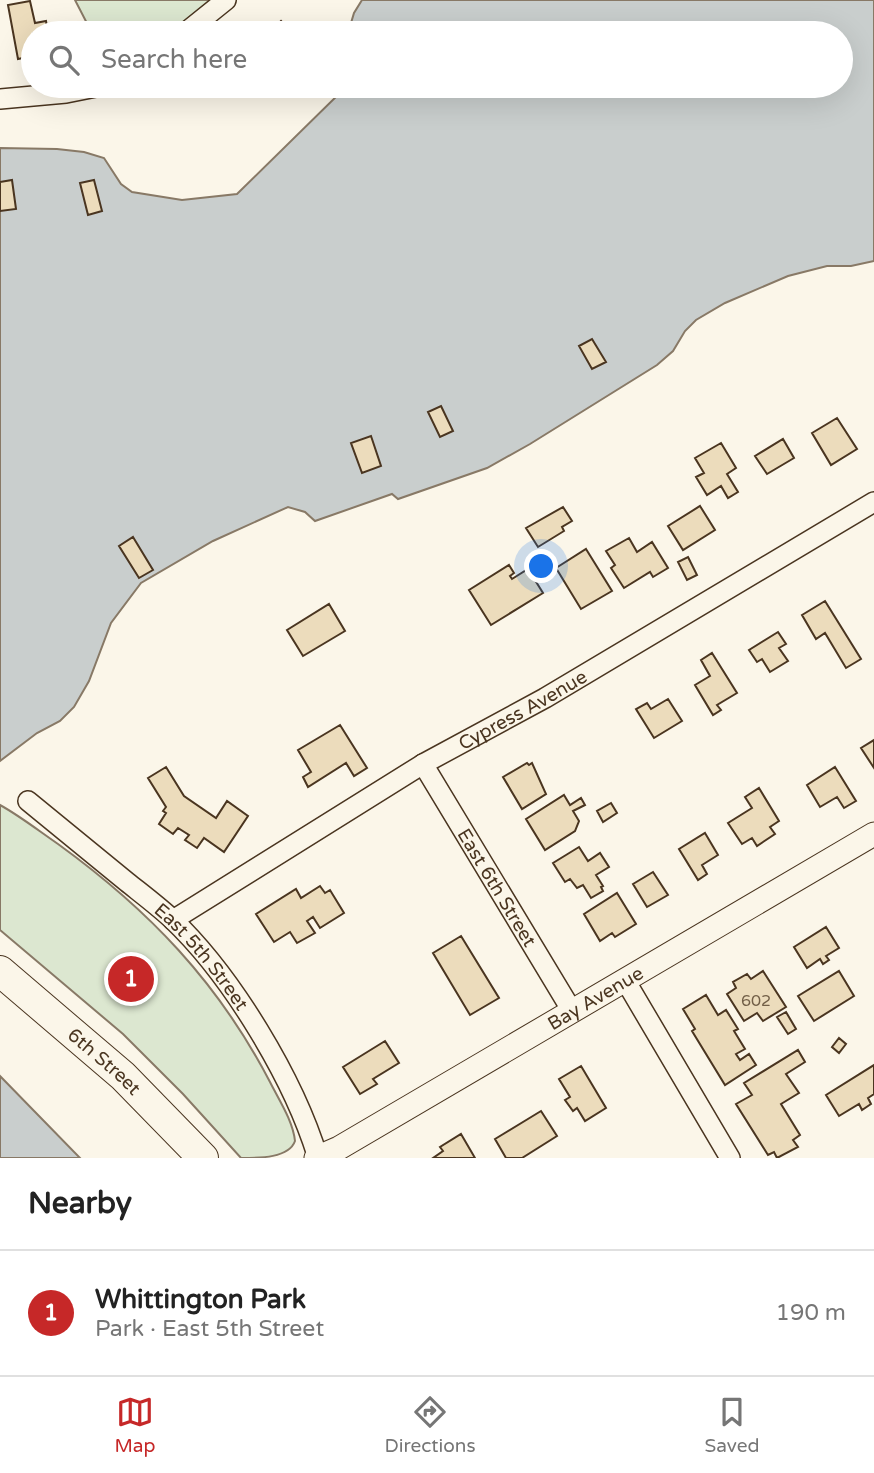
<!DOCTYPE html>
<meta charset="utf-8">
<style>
:root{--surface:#fff;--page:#f2f2f2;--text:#222;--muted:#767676;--line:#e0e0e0;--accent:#c62828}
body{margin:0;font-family:"Varela Round",sans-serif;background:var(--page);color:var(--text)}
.you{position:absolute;left:542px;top:567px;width:24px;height:24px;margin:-18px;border:5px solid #fff;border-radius:50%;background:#1a73e8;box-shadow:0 0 0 10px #1a73e833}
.badge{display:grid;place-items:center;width:46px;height:46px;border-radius:50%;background:var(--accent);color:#fff;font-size:23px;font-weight:700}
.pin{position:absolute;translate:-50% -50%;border:4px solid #fff;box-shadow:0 2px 7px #0006}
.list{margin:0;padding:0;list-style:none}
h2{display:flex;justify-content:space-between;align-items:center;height:91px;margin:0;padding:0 28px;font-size:30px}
h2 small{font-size:23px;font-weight:400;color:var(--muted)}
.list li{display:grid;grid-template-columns:46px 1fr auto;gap:21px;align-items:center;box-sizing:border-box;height:126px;padding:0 28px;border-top:2px solid var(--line)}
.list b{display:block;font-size:26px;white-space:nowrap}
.list p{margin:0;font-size:23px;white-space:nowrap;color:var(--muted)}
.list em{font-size:23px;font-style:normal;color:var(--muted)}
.icon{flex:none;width:38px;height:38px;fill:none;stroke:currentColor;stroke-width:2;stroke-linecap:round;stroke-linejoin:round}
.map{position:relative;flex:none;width:874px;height:1158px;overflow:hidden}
.search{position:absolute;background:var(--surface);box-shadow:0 7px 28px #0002;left:21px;right:21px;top:21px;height:77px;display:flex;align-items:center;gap:18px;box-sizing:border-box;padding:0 24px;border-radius:38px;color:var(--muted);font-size:26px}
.sheet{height:217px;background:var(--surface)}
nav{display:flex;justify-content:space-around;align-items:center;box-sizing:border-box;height:98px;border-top:2px solid var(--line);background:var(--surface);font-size:19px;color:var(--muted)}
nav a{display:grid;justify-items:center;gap:4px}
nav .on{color:var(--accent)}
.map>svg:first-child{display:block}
</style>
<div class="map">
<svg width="874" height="1158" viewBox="0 0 874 1158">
<rect width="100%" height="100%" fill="#fbf6e9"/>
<path fill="#dce7d0" stroke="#887966" stroke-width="2" d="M75,0H212L170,33H92Z
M0,805C20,816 39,831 58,844C149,910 218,982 270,1082C279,1100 293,1121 295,1141C289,1158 260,1158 241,1158L183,1094L123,1034L0,930Z"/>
<path fill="#c9cecd" stroke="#887966" stroke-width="2" d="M362,0H874V261L851,266H827L788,276L725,303L696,320L685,331L673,351L657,365L530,444L487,468L398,499L392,494L315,521L305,512L288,507L213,541L141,583L111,623L89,681L74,707L60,721L37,733L0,761V148L57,149L84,152L104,158L121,184L132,192L182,200L237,194L347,86H841V33H348L354,13Z
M0,1076L80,1158H0Z"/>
<path fill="#ecdcbc" stroke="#4a3520" stroke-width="2" d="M30,1L35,23L46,21L48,33H33V56L18,59L8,5Z
M281,21L292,33H261L269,25L273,29Z
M12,180L16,209L0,211V182Z
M94,180L102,211L88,215L80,183Z
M592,339L606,362L592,369L579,346Z
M441,406L453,431L440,437L428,412Z
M837,418L857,449L831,465L812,433Z
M371,436L381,466L362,473L351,443Z
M783,439L794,458L767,474L755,456Z
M721,443L736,468L727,474L738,492L728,498L721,486L707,495L696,477L704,473L695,458Z
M700,506L715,530L683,550L668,526Z
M563,507L572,521L562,527L564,531L538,547L526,528Z
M133,537L153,570L139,578L119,546Z
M629,538L637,552L652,542L668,568L653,577L650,572L624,588L611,568L615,565L606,551Z
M586,549L612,591L581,609L556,568Z
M688,557L697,575L687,580L678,562Z
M509,565L514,573L510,576L512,579L528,569L543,593L491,625L469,590Z
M825,601L861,659L846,668L825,633L816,639L802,615Z
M329,604L345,631L303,656L287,630Z
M778,632L786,644L779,648L788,661L770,672L762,659L757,662L749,650Z
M712,653L737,693L717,705L721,710L713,715L695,685L710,676L701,660Z
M668,699L682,721L654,738L636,709L647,703L651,709Z
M340,725L367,768L354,776L346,763L308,787L303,777L311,772L298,750Z
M874,740V768L861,748Z
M527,763L529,765L532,763L546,794L522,809L503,777Z
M166,767L184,796L216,818L227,801L248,816L224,852L204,838L197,848L185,840L189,835L178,828L173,834L159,824L166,813L163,811L166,807L148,778Z
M835,767L856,801L844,808L837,797L820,807L807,785Z
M759,788L779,821L770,827L775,834L757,846L752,838L742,844L728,823L752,808L745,797Z
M564,795L570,805L581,798L585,805L573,811L579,821L575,831L545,850L526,819Z
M611,803L617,813L603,822L597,811Z
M705,833L718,855L702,865L707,874L698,880L679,849Z
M579,847L588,861L600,853L609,867L596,875L603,886L601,887L603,891L591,898L583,885L577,888L570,879L565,882L553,863Z
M653,872L668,895L647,907L633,884Z
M320,886L325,893L330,890L344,913L320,928L313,917L307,921L315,933L297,943L290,932L274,942L256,914L296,889L301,898Z
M617,893L636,924L615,937L612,933L600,941L584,914Z
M826,927L839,948L826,956L829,960L823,964L820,959L807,968L794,947Z
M461,936L499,998L470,1015L433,953Z
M763,971L786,1007L763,1021L757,1013L744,1021L727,994L736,988L733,982L747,974L751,979Z
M839,971L854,996L814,1021L798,996Z
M706,995L718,1015L726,1010L738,1029L734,1031L745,1049L736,1054L740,1060L749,1054L756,1065L725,1085L692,1031L695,1029L683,1009Z
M786,1012L796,1029L788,1034L777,1017Z
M839,1038L846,1044L839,1053L832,1047Z
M385,1041L399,1063L373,1079L377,1084L360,1094L343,1067Z
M798,1050L805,1062L786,1074L799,1093L781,1104L800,1135L793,1140L798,1147L777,1158L774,1152L768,1155L736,1104L752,1095L744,1083Z
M874,1065V1094L868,1098L871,1104L862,1110L859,1104L839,1116L826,1095Z
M581,1066L606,1108L585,1121L577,1108L573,1111L565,1100L570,1097L559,1079Z
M541,1111L557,1136L522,1158H506L495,1139Z
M461,1134L475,1158H433L443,1151L440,1147Z"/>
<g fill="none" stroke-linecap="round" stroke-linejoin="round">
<defs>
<g id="minor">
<path d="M185,33L226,0"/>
<path d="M0,99L66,93L101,86"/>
<path id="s1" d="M423,764L572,1011"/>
<path id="s2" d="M28,801C61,828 94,855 127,882C142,894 158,906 172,919C232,976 294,1079 318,1158"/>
<path id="s3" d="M173,920L423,764L545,698L874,502"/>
<path d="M625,980L730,1158"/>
</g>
<g id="tertiary">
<path id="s4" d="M316,1158L339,1148L874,834"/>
</g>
<g id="primary">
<path id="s5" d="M0,971L123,1076L203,1158"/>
</g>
</defs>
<use href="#minor" stroke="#4a3520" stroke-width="22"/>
<use href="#tertiary" stroke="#4a3520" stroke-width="25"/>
<use href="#primary" stroke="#4a3520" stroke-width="32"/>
<use href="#minor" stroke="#fbf6e9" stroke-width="19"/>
<use href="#tertiary" stroke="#fbf6e9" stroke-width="23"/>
<use href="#primary" stroke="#fbf6e9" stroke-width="30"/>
</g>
<g text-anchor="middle" stroke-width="5" stroke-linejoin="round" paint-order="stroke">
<g font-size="16" fill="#725f47">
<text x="756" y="1006">602</text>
</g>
<g font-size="19" fill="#4a3520" stroke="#fbf6e9">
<text dy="7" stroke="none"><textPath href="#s3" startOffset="408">Cypress Avenue</textPath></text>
<text dy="7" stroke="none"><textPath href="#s1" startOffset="144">East 6th Street</textPath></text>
<text dy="7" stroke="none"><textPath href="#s2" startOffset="234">East 5th Street</textPath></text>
<text dy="7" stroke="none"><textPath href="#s4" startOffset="322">Bay Avenue</textPath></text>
<text dy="7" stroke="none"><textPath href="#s5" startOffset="138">6th Street</textPath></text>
</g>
</g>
</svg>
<div class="you"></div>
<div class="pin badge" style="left:131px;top:979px">1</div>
<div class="search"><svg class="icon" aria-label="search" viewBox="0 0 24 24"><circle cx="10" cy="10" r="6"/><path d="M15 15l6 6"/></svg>Search here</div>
</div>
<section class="sheet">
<h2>Nearby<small></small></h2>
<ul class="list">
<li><span class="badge">1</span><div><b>Whittington Park</b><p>Park · East 5th Street</p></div><em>190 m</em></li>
</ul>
</section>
<nav>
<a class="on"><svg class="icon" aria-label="map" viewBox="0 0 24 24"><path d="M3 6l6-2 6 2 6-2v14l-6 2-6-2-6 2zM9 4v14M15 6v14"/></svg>Map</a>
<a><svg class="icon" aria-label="directions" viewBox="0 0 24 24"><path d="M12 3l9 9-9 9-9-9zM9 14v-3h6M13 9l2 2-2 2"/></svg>Directions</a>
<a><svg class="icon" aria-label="saved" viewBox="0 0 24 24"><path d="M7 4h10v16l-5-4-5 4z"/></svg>Saved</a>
</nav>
